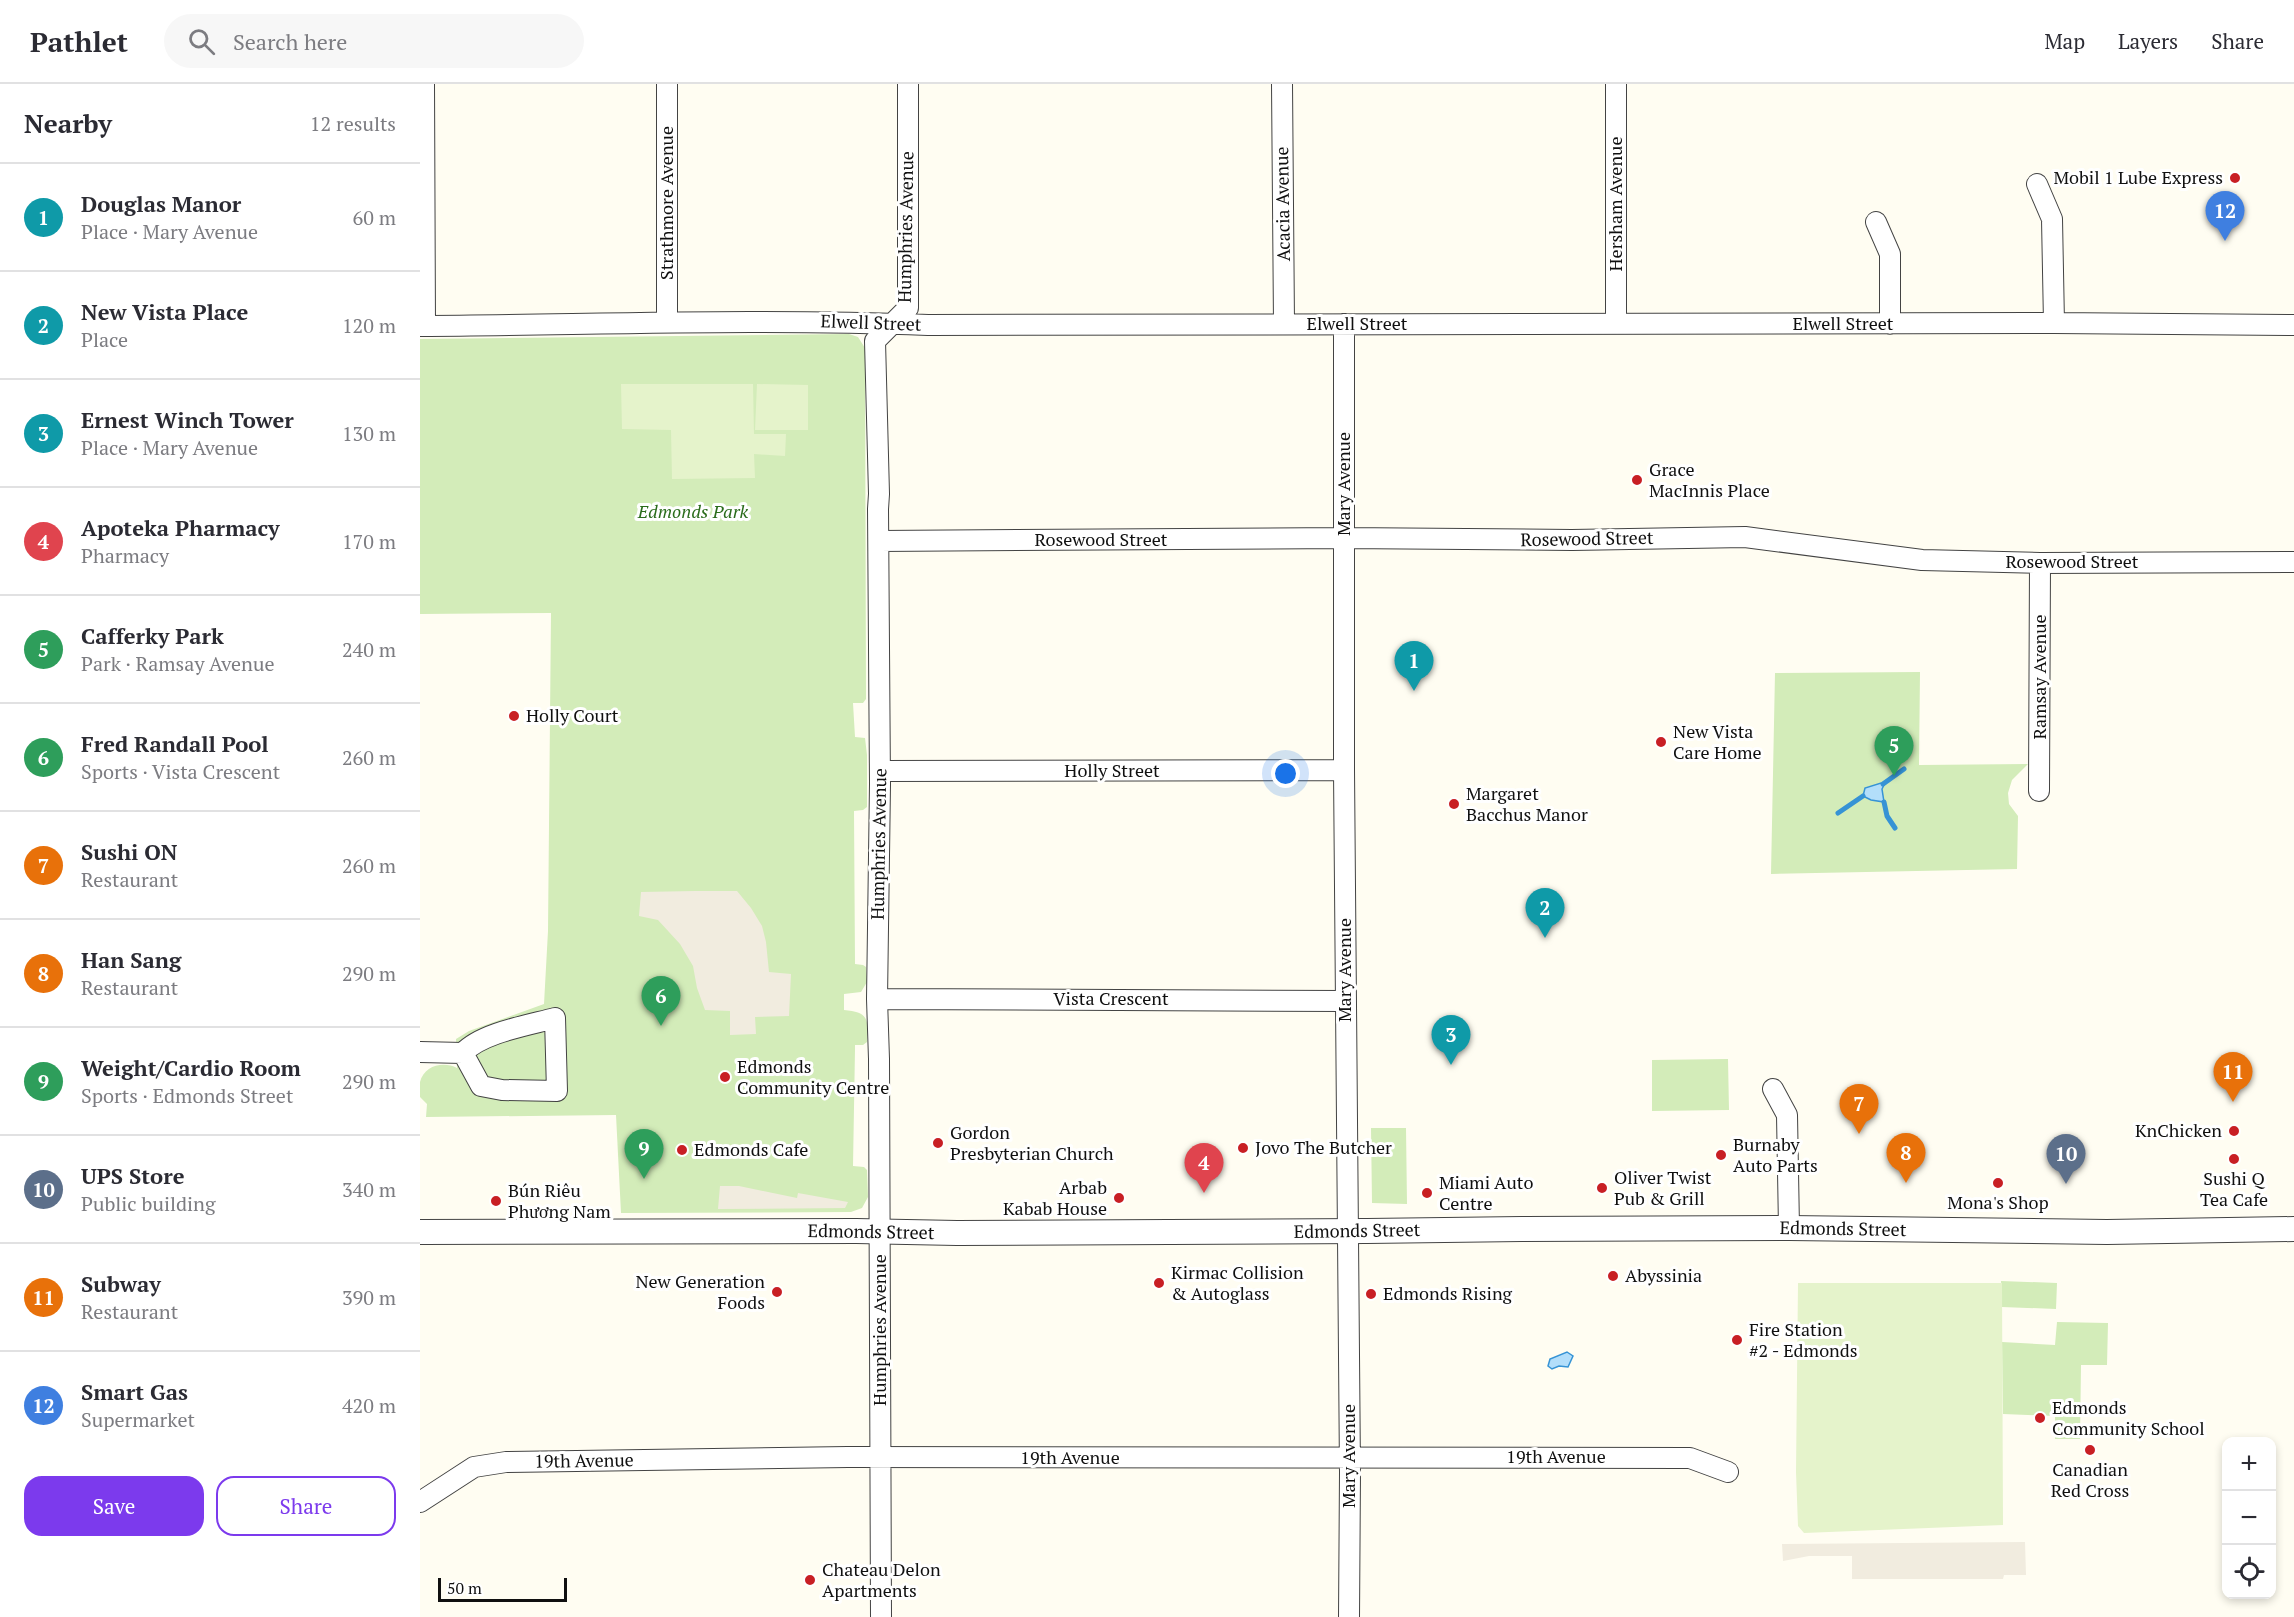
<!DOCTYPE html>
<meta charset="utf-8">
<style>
:root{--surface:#fff;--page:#f7f7f7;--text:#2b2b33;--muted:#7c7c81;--line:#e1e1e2;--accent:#7c3aed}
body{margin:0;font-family:"PT Serif",serif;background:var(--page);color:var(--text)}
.controls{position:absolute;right:18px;bottom:18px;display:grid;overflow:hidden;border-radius:12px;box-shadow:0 3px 9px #0003}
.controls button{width:54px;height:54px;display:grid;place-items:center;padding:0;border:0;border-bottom:2px solid var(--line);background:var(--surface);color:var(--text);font:30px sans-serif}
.scale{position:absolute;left:18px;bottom:15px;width:129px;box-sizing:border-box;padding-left:6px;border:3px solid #101010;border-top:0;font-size:16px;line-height:21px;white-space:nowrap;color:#101010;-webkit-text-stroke:4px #fff;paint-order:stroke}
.you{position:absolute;left:866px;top:690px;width:21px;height:21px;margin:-15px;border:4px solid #fff;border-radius:50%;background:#1a73e8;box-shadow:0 0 0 9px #1a73e833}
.badge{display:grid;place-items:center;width:39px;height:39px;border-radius:50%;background:var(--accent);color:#fff;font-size:20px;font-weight:700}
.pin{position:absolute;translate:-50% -50px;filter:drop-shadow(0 2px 3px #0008)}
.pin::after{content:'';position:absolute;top:32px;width:21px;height:18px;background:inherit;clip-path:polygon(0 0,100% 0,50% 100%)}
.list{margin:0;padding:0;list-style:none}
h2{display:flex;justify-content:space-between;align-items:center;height:78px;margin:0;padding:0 24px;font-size:26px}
h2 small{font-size:20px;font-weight:400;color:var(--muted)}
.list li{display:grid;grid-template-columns:39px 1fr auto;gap:18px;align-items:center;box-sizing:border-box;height:108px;padding:0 24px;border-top:2px solid var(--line)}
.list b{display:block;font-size:22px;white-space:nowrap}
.list p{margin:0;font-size:20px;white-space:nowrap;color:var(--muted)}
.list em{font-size:20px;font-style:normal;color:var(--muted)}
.actions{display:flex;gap:12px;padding:18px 24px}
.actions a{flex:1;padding:14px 0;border:2px solid var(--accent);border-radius:18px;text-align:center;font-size:21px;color:var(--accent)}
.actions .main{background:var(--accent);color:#fff}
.icon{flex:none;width:33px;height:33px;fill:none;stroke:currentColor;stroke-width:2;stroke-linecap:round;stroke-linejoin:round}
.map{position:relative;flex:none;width:1874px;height:1533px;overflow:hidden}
header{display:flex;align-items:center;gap:36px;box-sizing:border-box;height:84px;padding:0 30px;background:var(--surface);border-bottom:2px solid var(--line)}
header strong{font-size:28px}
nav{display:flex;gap:33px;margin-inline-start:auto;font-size:21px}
.search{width:420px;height:54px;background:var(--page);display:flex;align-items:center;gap:15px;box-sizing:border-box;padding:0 21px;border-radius:33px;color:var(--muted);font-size:22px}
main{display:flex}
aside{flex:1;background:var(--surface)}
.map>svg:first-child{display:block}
</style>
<header>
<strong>Pathlet</strong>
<div class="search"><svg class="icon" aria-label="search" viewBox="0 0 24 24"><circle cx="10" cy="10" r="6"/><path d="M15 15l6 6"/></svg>Search here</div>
<nav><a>Map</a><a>Layers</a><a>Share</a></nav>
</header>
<main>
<aside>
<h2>Nearby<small>12 results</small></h2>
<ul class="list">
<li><span class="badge" style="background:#0f9aa8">1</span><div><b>Douglas Manor</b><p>Place · Mary Avenue</p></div><em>60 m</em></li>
<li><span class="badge" style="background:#0f9aa8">2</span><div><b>New Vista Place</b><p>Place</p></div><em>120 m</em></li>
<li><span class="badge" style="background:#0f9aa8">3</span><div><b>Ernest Winch Tower</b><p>Place · Mary Avenue</p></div><em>130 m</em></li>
<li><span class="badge" style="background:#e0444e">4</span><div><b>Apoteka Pharmacy</b><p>Pharmacy</p></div><em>170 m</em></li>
<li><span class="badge" style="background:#2e9e5b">5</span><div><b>Cafferky Park</b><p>Park · Ramsay Avenue</p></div><em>240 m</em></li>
<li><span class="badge" style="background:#2e9e5b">6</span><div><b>Fred Randall Pool</b><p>Sports · Vista Crescent</p></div><em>260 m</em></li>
<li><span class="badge" style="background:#e8710a">7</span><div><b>Sushi ON</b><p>Restaurant</p></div><em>260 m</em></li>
<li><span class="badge" style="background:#e8710a">8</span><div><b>Han Sang</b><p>Restaurant</p></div><em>290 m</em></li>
<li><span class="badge" style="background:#2e9e5b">9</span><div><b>Weight/Cardio Room</b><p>Sports · Edmonds Street</p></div><em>290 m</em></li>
<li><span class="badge" style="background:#5c6f8a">10</span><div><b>UPS Store</b><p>Public building</p></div><em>340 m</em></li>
<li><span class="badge" style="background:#e8710a">11</span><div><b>Subway</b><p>Restaurant</p></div><em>390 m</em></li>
<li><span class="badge" style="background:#3f7fe0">12</span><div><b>Smart Gas</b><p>Supermarket</p></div><em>420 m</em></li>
</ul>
<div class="actions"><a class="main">Save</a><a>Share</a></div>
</aside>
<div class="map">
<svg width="1874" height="1533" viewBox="0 0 1874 1533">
<rect width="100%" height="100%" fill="#fffdf2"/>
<path fill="#d3ecb9" d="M429,250L438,253L445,264L446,615L443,619H433L435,653L445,654L447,671V723L443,726L434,727L435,880L443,881L446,883L447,898L441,908L424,910V926C448,928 449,935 447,958L443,961H435V965L433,1082L444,1083L447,1086L448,1113L442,1124L431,1128L201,1129L196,1031L6,1033L7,1020L0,1013C0,1009 0,1002 0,998C4,981 24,977 37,984L36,955L49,947L124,920L128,847L131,529L0,530V255Z
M1500,588L1499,681L1608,680L1592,696L1588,709L1589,720L1598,732L1597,785L1351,790L1355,589Z
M1308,975L1309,1026L1232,1027V976Z
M951,1044H986L987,1120L952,1119Z
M1581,1197L1637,1199L1636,1225L1582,1223Z
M1637,1238L1688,1239L1687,1281H1661L1660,1355H1635V1332L1583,1330L1582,1258L1635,1261Z"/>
<path fill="#e5f3cb" d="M201,300H333L334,350H366L365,372L334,370L335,394L252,395L251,346L202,345Z
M337,300L388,301V346H335Z
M1378,1199H1582L1583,1441L1384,1449L1378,1442L1376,1388Z"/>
<path fill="#f1ecdf" d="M275,807H317L331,824L342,842L346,858L349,888L371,890L369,932L335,933L336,950L310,951V927L285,926L277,904L273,882L260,860L238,836L219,832L221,808Z
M300,1102H319L377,1114L378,1109L428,1118L425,1124L298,1125Z
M1605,1458L1606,1491H1584L1583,1495H1432V1472H1389L1363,1477L1362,1460Z"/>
<path fill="#b3defa" stroke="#3693d5" stroke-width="1.5" d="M1461,699L1464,701L1462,705L1464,718L1451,716L1443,712L1445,704Z
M1147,1268L1153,1272L1148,1283L1139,1282L1132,1285L1128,1282L1130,1275Z"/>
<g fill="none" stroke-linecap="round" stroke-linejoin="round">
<path stroke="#3693d5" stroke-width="5" d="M1463,700L1484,685
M1464,718L1467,732L1475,744
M1418,729L1443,712"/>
<defs>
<path id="minor" d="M4,0L5,242
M862,0L864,240
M1196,0V240
M1617,100L1632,135L1634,239
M1456,138L1470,170V240
M247,237V0
M924,240V686L930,1388L929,1533
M0,242C169,241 339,234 508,241L1634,239L1874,241
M459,457L924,454L1152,456L1325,453L1502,476L1620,479L1874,478
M460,687L924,686
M1619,707L1620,479
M457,915L925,917
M135,934L137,1007L82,1006L61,1002L43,969C61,949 109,941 135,934Z
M0,968L43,969
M1353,1005L1367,1031L1369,1144
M0,1418L54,1383L86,1378L428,1373L1270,1374L1308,1388
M461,1533L459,975L457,915L460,700L458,425L459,410L455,257L488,224V0"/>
<path id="tertiary" d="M0,1148L436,1147L537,1149L947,1147L1102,1145L1369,1144L1687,1148L1874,1145"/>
</defs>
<use href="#minor" stroke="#434343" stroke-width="22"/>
<use href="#tertiary" stroke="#434343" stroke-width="26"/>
<use href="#minor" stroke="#fff" stroke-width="20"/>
<use href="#tertiary" stroke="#fff" stroke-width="24"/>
</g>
<g fill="#c81f24" stroke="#fff" stroke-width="2">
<circle cx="1815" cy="94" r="6"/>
<circle cx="1217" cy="396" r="6"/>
<circle cx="94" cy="632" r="6"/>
<circle cx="1241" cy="658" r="6"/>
<circle cx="1034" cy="720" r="6"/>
<circle cx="305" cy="993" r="6"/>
<circle cx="1814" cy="1047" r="6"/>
<circle cx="518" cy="1059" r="6"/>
<circle cx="823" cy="1064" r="6"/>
<circle cx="262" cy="1066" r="6"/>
<circle cx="1301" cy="1071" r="6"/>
<circle cx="1814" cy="1075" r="6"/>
<circle cx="1578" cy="1099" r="6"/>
<circle cx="1182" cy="1104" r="6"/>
<circle cx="1007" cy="1109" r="6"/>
<circle cx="699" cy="1114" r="6"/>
<circle cx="76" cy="1117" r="6"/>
<circle cx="1193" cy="1192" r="6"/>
<circle cx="739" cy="1199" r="6"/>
<circle cx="357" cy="1208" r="6"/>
<circle cx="951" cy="1210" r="6"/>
<circle cx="1317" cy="1256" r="6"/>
<circle cx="1620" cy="1334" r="6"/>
<circle cx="1670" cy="1366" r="6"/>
<circle cx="390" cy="1496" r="6"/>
</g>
<g text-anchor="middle" stroke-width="6" stroke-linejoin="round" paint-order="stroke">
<g font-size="18" fill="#101010" stroke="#fff" text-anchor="start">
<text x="1803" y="100" text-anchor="end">Mobil 1 Lube Express</text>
<text x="1229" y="392">Grace<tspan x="1229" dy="21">MacInnis Place</tspan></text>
<text x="106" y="638">Holly Court</text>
<text x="1253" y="654">New Vista<tspan x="1253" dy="21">Care Home</tspan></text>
<text x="1046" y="716">Margaret<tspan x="1046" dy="21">Bacchus Manor</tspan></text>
<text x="317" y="989">Edmonds<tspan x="317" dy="21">Community Centre</tspan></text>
<text x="1802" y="1053" text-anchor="end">KnChicken</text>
<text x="530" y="1055">Gordon<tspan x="530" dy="21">Presbyterian Church</tspan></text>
<text x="1313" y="1067">Burnaby<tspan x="1313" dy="21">Auto Parts</tspan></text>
<text x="835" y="1070">Jovo The Butcher</text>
<text x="274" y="1072">Edmonds Cafe</text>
<text x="1194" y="1100">Oliver Twist<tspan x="1194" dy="21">Pub &amp; Grill</tspan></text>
<text x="1814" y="1101" text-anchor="middle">Sushi Q<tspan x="1814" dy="21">Tea Cafe</tspan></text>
<text x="1019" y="1105">Miami Auto<tspan x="1019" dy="21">Centre</tspan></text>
<text x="687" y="1110" text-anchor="end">Arbab<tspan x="687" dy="21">Kabab House</tspan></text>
<text x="88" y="1113">Bún Riêu<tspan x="88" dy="21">Phương Nam</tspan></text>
<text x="1578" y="1125" text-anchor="middle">Mona's Shop</text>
<text x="751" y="1195">Kirmac Collision<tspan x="751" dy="21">&amp; Autoglass</tspan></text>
<text x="1205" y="1198">Abyssinia</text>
<text x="345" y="1204" text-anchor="end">New Generation<tspan x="345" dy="21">Foods</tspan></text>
<text x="963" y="1216">Edmonds Rising</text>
<text x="1329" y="1252">Fire Station<tspan x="1329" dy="21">#2 - Edmonds</tspan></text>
<text x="1632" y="1330">Edmonds<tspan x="1632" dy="21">Community School</tspan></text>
<text x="1670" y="1392" text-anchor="middle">Canadian<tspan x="1670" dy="21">Red Cross</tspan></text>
<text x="402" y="1492">Chateau Delon<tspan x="402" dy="21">Apartments</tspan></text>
</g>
<g font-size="18" fill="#101010" stroke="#fff">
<text transform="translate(247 119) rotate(-90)" y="6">Strathmore Avenue</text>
<text transform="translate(863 120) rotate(-91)" y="6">Acacia Avenue</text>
<text transform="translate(1196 120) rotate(-90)" y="6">Hersham Avenue</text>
<text transform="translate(486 143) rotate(-89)" y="6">Humphries Avenue</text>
<text transform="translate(451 239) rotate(2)" y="6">Elwell Street</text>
<text x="937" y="246">Elwell Street</text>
<text x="1423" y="246">Elwell Street</text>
<text transform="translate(924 400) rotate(-90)" y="6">Mary Avenue</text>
<text transform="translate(1167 455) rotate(-1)" y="6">Rosewood Street</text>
<text x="681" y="462">Rosewood Street</text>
<text x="1652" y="484">Rosewood Street</text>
<text transform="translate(1620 593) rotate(-90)" y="6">Ramsay Avenue</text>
<text x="692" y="693">Holly Street</text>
<text transform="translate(459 760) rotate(-89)" y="6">Humphries Avenue</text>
<text transform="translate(925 886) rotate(-90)" y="6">Mary Avenue</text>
<text x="691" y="921">Vista Crescent</text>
<text transform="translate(1423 1145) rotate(1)" y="6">Edmonds Street</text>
<text transform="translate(937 1147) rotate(-1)" y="6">Edmonds Street</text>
<text transform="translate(451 1148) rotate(1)" y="6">Edmonds Street</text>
<text transform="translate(460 1246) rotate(-90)" y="6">Humphries Avenue</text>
<text transform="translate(929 1372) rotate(-90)" y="6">Mary Avenue</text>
<text x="1136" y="1379">19th Avenue</text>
<text x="650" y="1380">19th Avenue</text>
<text transform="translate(164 1377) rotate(-1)" y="6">19th Avenue</text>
</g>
<g font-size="18" font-style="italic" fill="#2a6c1b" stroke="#fff">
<text x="273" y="434">Edmonds Park</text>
</g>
</g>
</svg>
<div class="controls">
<button>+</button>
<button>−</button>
<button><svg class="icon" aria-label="locate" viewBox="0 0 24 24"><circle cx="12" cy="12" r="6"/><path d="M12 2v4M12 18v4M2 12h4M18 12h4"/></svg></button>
</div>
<div class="scale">50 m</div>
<div class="you"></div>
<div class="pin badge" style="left:994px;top:607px;background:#0f9aa8">1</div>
<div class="pin badge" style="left:1125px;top:854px;background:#0f9aa8">2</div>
<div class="pin badge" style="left:1031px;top:981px;background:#0f9aa8">3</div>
<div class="pin badge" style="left:784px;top:1109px;background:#e0444e">4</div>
<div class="pin badge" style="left:1474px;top:692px;background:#2e9e5b">5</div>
<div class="pin badge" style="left:241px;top:942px;background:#2e9e5b">6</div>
<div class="pin badge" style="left:1439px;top:1050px;background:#e8710a">7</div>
<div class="pin badge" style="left:1486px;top:1099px;background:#e8710a">8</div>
<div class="pin badge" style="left:224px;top:1095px;background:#2e9e5b">9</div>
<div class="pin badge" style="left:1646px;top:1100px;background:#5c6f8a">10</div>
<div class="pin badge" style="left:1813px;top:1018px;background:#e8710a">11</div>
<div class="pin badge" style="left:1805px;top:157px;background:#3f7fe0">12</div>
</div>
</main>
